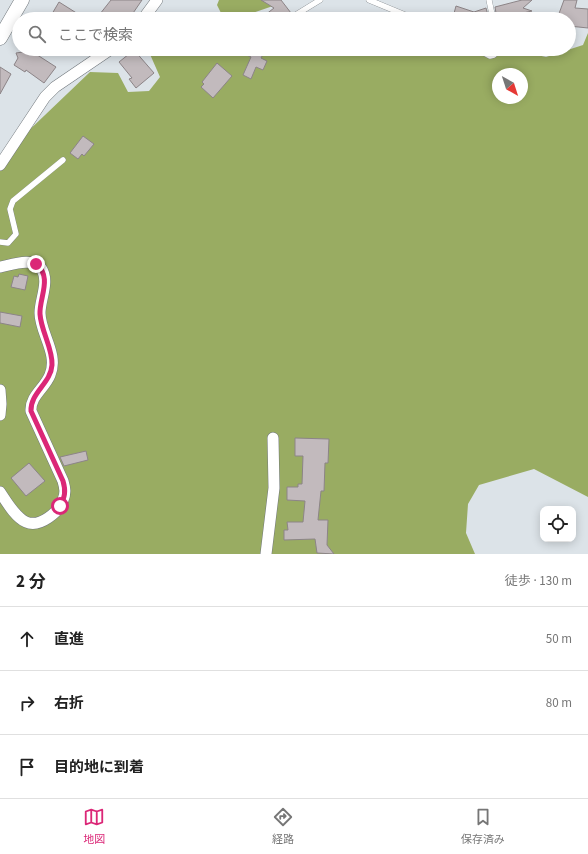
<!DOCTYPE html>
<html lang="ja">
<meta charset="utf-8">
<style>
:root{--surface:#fff;--page:#f2f2f2;--text:#222;--muted:#767676;--line:#e0e0e0;--accent:#db2777}
body{margin:0;font-family:"Source Sans 3","Noto Sans JP",sans-serif;background:var(--page);color:var(--text)}
.controls{position:absolute;right:12px;bottom:12px;display:grid;overflow:hidden;border-radius:8px;box-shadow:0 2px 10px #0003}
.controls button{width:36px;height:36px;display:grid;place-items:center;padding:0;border:0;border-bottom:1px solid var(--line);background:var(--surface);color:var(--text);font:20px sans-serif}
.compass{position:absolute;left:492px;top:68px;width:36px;height:36px;border-radius:50%;background:var(--surface);box-shadow:0 2px 10px #0003;rotate:141deg}
.stop{position:absolute;width:12px;height:12px;margin:-9px;border:3px solid #db2777;border-radius:50%;background:#fff}
.stop.end{background:#db2777;border-color:#fff;box-shadow:0 1px 4px #0008}
.list{margin:0;padding:0;list-style:none}
h2{display:flex;justify-content:space-between;align-items:center;height:52px;margin:0;padding:0 16px;font-size:17px}
h2 small{font-size:13px;font-weight:400;color:var(--muted)}
.list li{display:grid;grid-template-columns:26px 1fr auto;gap:12px;align-items:center;box-sizing:border-box;height:64px;padding:0 16px;border-top:1px solid var(--line)}
.list b{display:block;font-size:15px;white-space:nowrap}
.list em{font-size:13px;font-style:normal;color:var(--muted)}
.icon{flex:none;width:22px;height:22px;fill:none;stroke:currentColor;stroke-width:2;stroke-linecap:round;stroke-linejoin:round}
.map{position:relative;flex:none;width:588px;height:554px;overflow:hidden}
.search{position:absolute;background:var(--surface);box-shadow:0 2px 10px #0003;left:12px;right:12px;top:12px;height:44px;display:flex;align-items:center;gap:10px;box-sizing:border-box;padding:0 14px;border-radius:22px;color:var(--muted);font-size:15px}
.sheet{height:244px;background:var(--surface)}
nav{display:flex;justify-content:space-around;align-items:center;box-sizing:border-box;height:56px;border-top:1px solid var(--line);background:var(--surface);font-size:11px;color:var(--muted)}
nav a{display:grid;justify-items:center;gap:2px}
nav .on{color:var(--accent)}
.map>svg:first-child{display:block}
</style>
<div class="map">
<svg width="588" height="554" viewBox="0 0 588 554">
<rect width="100%" height="100%" fill="#dce3e8"/>
<path fill="#99ac62" fill-rule="evenodd" d="M219,0H281L270,7L250,14L247,19H234L221,13L217,5Z
M329,14H358L384,19H324Z
M588,33V497L534,469L479,485L468,504L466,533L475,554H0V158L90,72L118,73L128,92L149,91L160,77L149,52L155,49H287L290,51L292,49H510L546,57L583,45ZM498,74H522V98H498Z"/>
<path fill="#c2babd" stroke="#8c8487" d="M111,0H142L129,19H96Z
M261,0H281L291,13L282,19H260L274,8Z
M522,0H532L523,8L532,11L497,19L495,7Z
M564,0H577L575,8L588,9V28L569,26V19H557Z
M59,2L86,19H49Z
M456,6L474,12L486,8L489,19L453,17Z
M28,49L56,67L44,83L26,70L25,72L14,65L18,58L16,53L23,52Z
M234,49H266L261,58L267,61L263,70L256,67L251,79L243,75L251,57Z
M134,50L154,73L136,88L129,79L132,78L119,62Z
M217,63L232,76L213,98L201,87L204,84L202,82Z
M0,67L11,74L0,94Z
M83,136L94,144L84,156L82,154L78,159L70,153Z
M19,274L28,276L25,290L11,287L14,276L18,277Z
M0,312L22,316L20,327L0,323Z
M295,438L329,439L328,463H325L324,491H321L318,520H328L327,545L334,554L317,553L315,539L284,540V530H288L287,522H303L305,501L287,500V487H298V484H302L303,456H295Z
M86,451L88,460L64,466L60,457Z
M29,463L45,481L26,496L11,478Z"/>
<g fill="none" stroke-linecap="round" stroke-linejoin="round">
<defs>
<path id="service" d="M369,0L415,19
M489,0L493,19
M289,19L320,0
M477,49L490,56L494,55L499,49
M0,242L8,243L16,234L10,209L13,201L63,160"/>
<path id="minor" d="M143,19L157,0
M0,165L45,97L55,87L111,49
M0,267C11,265 33,257 41,268C50,281 40,299 40,313C40,333 59,354 50,375C45,388 30,396 31,411L63,481C65,488 66,493 63,500C59,512 40,528 26,522C15,517 6,501 0,492
M0,390L1,404L0,415
M266,554L274,488L273,438"/>
<path id="tertiary" d="M0,38L22,0"/>
</defs>
<use href="#service" stroke="#71777c" stroke-width="6"/>
<use href="#minor" stroke="#71777c" stroke-width="12"/>
<use href="#tertiary" stroke="#71777c" stroke-width="15"/>
<use href="#service" stroke="#fff" stroke-width="5.5"/>
<use href="#minor" stroke="#fff" stroke-width="11"/>
<use href="#tertiary" stroke="#fff" stroke-width="14"/>
</g>
<g fill="none" stroke-linecap="round" stroke-linejoin="round">
<path stroke="#db2777" stroke-width="5" d="M36,264C53,277 39,298 40,314C41,331 53,349 52,365C51,383 30,393 31,411L63,481C66,491 65,497 60,506"/>
</g>
</svg>
<div class="controls">
<button><svg class="icon" aria-label="locate" viewBox="0 0 24 24"><circle cx="12" cy="12" r="6"/><path d="M12 2v4M12 18v4M2 12h4M18 12h4"/></svg></button>
</div>
<svg class="compass" viewBox="-18 -18 36 36"><path d="M0-13l5 13h-10z" fill="#e53935"/><path d="M0 13l5-13h-10z" fill="#767676"/></svg>
<div class="stop" style="left:60px;top:506px"></div>
<div class="stop end" style="left:36px;top:264px"></div>
<div class="search"><svg class="icon" aria-label="search" viewBox="0 0 24 24"><circle cx="10" cy="10" r="6"/><path d="M15 15l6 6"/></svg>ここで検索</div>
</div>
<section class="sheet">
<h2>2 分<small>徒歩 · 130 m</small></h2>
<ul class="list">
<li><svg class="icon" aria-label="ahead" viewBox="0 0 24 24"><path d="M12 20V5M6 11l6-6 6 6"/></svg><div><b>直進</b></div><em>50 m</em></li>
<li><svg class="icon" aria-label="right" viewBox="0 0 24 24"><path d="M7 20v-9h11M14 6l5 5-5 5"/></svg><div><b>右折</b></div><em>80 m</em></li>
<li><svg class="icon" aria-label="arrive" viewBox="0 0 24 24"><path d="M6 21V4h12l-3 4 3 4H6"/></svg><div><b>目的地に到着</b></div></li>
</ul>
</section>
<nav>
<a class="on"><svg class="icon" aria-label="map" viewBox="0 0 24 24"><path d="M3 6l6-2 6 2 6-2v14l-6 2-6-2-6 2zM9 4v14M15 6v14"/></svg>地図</a>
<a><svg class="icon" aria-label="directions" viewBox="0 0 24 24"><path d="M12 3l9 9-9 9-9-9zM9 14v-3h6M13 9l2 2-2 2"/></svg>経路</a>
<a><svg class="icon" aria-label="saved" viewBox="0 0 24 24"><path d="M7 4h10v16l-5-4-5 4z"/></svg>保存済み</a>
</nav>
